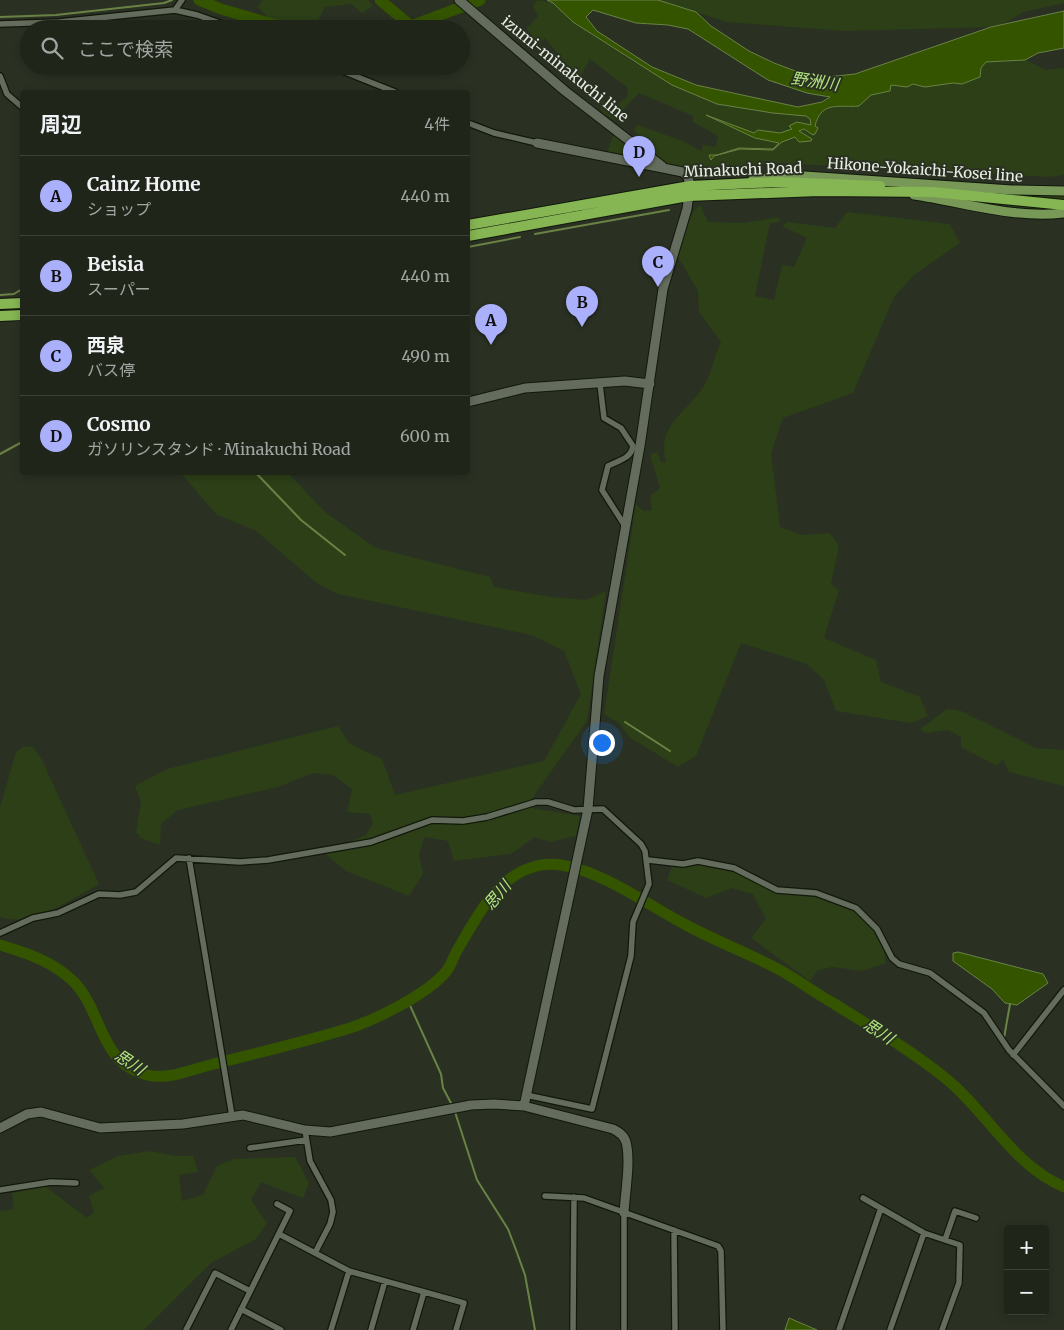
<!DOCTYPE html>
<html lang="ja">
<meta charset="utf-8">
<style>
:root{--surface:#20251a;--page:#282d23;--text:#f1f3f6;--muted:#a2a5a2;--line:#3d4239;--accent:#aab0fb}
body{margin:0;font-family:Merriweather,"Noto Sans JP",serif;background:var(--page);color:var(--text)}
.controls{position:absolute;right:15px;bottom:15px;display:grid;overflow:hidden;border-radius:5px;box-shadow:0 2px 8px #0003}
.controls button{width:45px;height:45px;display:grid;place-items:center;padding:0;border:0;border-bottom:1px solid var(--line);background:var(--surface);color:var(--text);font:25px sans-serif}
.you{position:absolute;left:601px;top:742px;width:18px;height:18px;margin:-12px;border:4px solid #fff;border-radius:50%;background:#1a73e8;box-shadow:0 0 0 8px #1a73e833}
.badge{display:grid;place-items:center;width:32px;height:32px;border-radius:50%;background:var(--accent);color:#111;font-size:16px;font-weight:700}
.pin{position:absolute;translate:-50% -41px;filter:drop-shadow(0 1px 2px #0008)}
.pin::after{content:'';position:absolute;top:26px;width:18px;height:15px;background:inherit;clip-path:polygon(0 0,100% 0,50% 100%)}
.list{margin:0;padding:0;list-style:none}
h2{display:flex;justify-content:space-between;align-items:center;height:65px;margin:0;padding:0 20px;font-size:21px}
h2 small{font-size:16px;font-weight:400;color:var(--muted)}
.list li{display:grid;grid-template-columns:32px 1fr auto;gap:15px;align-items:center;box-sizing:border-box;height:80px;padding:0 20px;border-top:1px solid var(--line)}
.list b{display:block;font-size:19px;white-space:nowrap}
.list p{margin:0;font-size:16px;white-space:nowrap;color:var(--muted)}
.list em{font-size:16px;font-style:normal;color:var(--muted)}
.icon{flex:none;width:28px;height:28px;fill:none;stroke:currentColor;stroke-width:2;stroke-linecap:round;stroke-linejoin:round}
.map{position:relative;flex:none;width:1064px;height:1330px;overflow:hidden}
.search{position:absolute;background:var(--surface);box-shadow:0 2px 8px #0003;left:20px;top:20px;width:450px;height:55px;display:flex;align-items:center;gap:12px;box-sizing:border-box;padding:0 18px;border-radius:28px;color:var(--muted);font-size:19px}
.panel{position:absolute;background:var(--surface);box-shadow:0 2px 8px #0003;left:20px;top:90px;width:450px;height:385px;border-radius:5px}
.map>svg:first-child{display:block}
</style>
<div class="map">
<svg width="1064" height="1330" viewBox="0 0 1064 1330">
<rect width="100%" height="100%" fill="#2a3123"/>
<path fill="#2c3f17" d="M263,0H368L373,6L362,13L351,4L325,7L313,29L270,20L258,7Z
M537,0L553,3L573,22L632,61L754,108L773,113L806,116L814,126C823,100 838,109 859,106L871,95L890,91L891,85L907,87L913,84L925,87L953,83L962,84L986,62L1025,60L1046,70L1064,68V175L1049,177L779,163L710,171V168C678,177 650,155 634,130L637,125L683,141L701,151L703,145L716,147L718,136L693,122V116L639,93L614,120L602,112L599,103L603,100L614,107L627,97L628,88L590,59L579,79L545,38L532,50L527,46L533,39L527,28L538,16L533,6Z
M658,0H1064V3L1023,12L1005,23L991,27L845,31L727,22Z
M614,133L630,145L635,153L630,159L607,153Z
M997,192L1064,196V212L1040,214L939,196Z
M700,205L708,222L744,223L779,217L780,222L770,223L755,296L774,300L782,265L794,267L807,238L782,226L787,222L835,228L847,212L950,224L960,243L914,275L894,297L853,393L783,418L771,453L780,527L802,535L830,533L839,546L831,584L839,590L824,638L876,660L881,682L920,697L928,716L911,723L836,711L824,680L807,664L741,643L696,756L678,767L629,737L619,723L604,714L636,504L643,511L652,510L650,496L660,488L650,455L657,452L661,462H666C656,425 686,414 704,386C712,373 714,356 721,342L699,312L698,291L677,255L693,212Z
M181,473H288L325,512L376,548L490,577L494,587L552,597L586,600L606,591L587,721L526,807L580,816L576,836L550,842L535,837L511,854L454,861L448,841L424,837L419,855L423,874L409,896L346,871L324,853L366,835L373,823L370,814L347,812L352,789L333,775L313,773L278,787L178,810L161,824L160,845L141,838L136,832L141,802L135,786L167,769L338,726L350,744L382,759L395,795L544,761L581,694L564,651L531,635L338,594L318,584L256,531L216,514Z
M947,709L961,711L1036,748L1064,750V786L1009,772L1003,759L997,766L961,747V737L948,730L926,733L920,729Z
M32,746L42,760L99,884C71,899 33,928 0,917V807L16,752L23,747Z
M699,865C711,867 725,868 737,872C752,879 765,889 782,893C794,895 806,894 817,896C850,902 884,928 886,963L862,971L832,967L818,970L810,981L751,938L766,919L753,894L732,888L706,898L667,880L672,866Z
M149,1151L175,1156H193L198,1172L179,1175L182,1201L203,1195L217,1166L234,1159L295,1157L309,1183L303,1198L261,1182L251,1200L267,1223L256,1239L211,1263L144,1330H0V1211L14,1209L12,1193L45,1186L87,1218L94,1212L89,1196L104,1188L89,1170L118,1156Z"/>
<path fill="#345400" stroke="#6a8245" fill-rule="evenodd" d="M547,0H658L696,12L711,26L749,51L774,63L806,75L827,77L855,74L991,27L1064,11V48L1038,53L1025,60L986,62L981,68L980,77L962,84L953,83L925,87L913,84L907,87L891,85L890,91L871,95L859,106C840,108 821,100 815,126L818,128L815,134L813,135L804,129L799,131L812,139L811,141L799,142L795,137L782,142L773,150L740,149L714,156L711,160L709,155H717L739,148L773,149L779,143L755,138L706,115L754,133L758,130L780,133L792,129L789,126L797,122L811,125L810,119L806,116L773,113L717,104L672,85L573,22L553,3ZM593,10L636,23L668,25L688,29L768,80L807,93L830,97L822,102L798,107L696,85L652,67L597,31L586,17Z
M958,952L1043,974L1048,983L1017,1005L1005,1003L992,989L953,961V953Z
M789,1318L817,1330H785Z"/>
<g fill="none" stroke-linecap="round" stroke-linejoin="round">
<path stroke="#6a8245" stroke-width="2" d="M0,17L56,15L164,3L172,0
M535,234L669,210
M468,247L520,237
M0,295L14,294L22,289
M0,454L22,442
M255,472L301,520L345,555
M625,722L670,751
M408,1001L441,1074L443,1088L452,1105
M1004,1038L1010,1004
M455,1112L477,1180L508,1229L516,1250L525,1275L535,1330"/>
<path stroke="#345400" stroke-width="11" d="M199,0L221,9L289,29
M380,0L411,26
M390,29L411,26L480,0
M0,945C27,953 54,962 74,982C103,1012 99,1063 147,1075C169,1080 190,1070 210,1065C257,1053 304,1042 350,1028C377,1019 432,992 448,969C452,963 454,955 458,949C476,918 495,880 530,868C545,862 563,864 578,869C615,880 653,908 688,926C718,942 750,954 780,970C798,980 815,993 833,1003C871,1027 909,1049 944,1077C986,1110 1012,1165 1064,1187"/>
<defs>
<path id="street" d="M175,10L182,0
M0,24L59,22L175,10L197,15L237,29
M330,66L395,92
M0,76L7,94L22,107
M468,123L494,133L537,143
M600,384L604,418L621,428L633,446C631,459 619,460 608,466L602,490L625,526
M189,858L232,1116
M648,860L683,864L698,861L734,868L777,890L816,893L856,908L877,929L892,958L899,964L930,973L984,1013L1009,1050L1064,1106
M0,933L33,918L58,913L99,894L120,895L136,892L176,858L240,862L268,860L371,842L432,820L463,821L487,817L536,802H548L574,810L603,809L641,844L645,851L649,884L633,922L631,956L592,1109L526,1095
M1013,1055L1064,990
M305,1130L310,1161L331,1200L333,1212L330,1224L315,1253
M250,1148L306,1140
M0,1190L51,1182L76,1183
M545,1196L584,1198L718,1246L721,1251L723,1330
M863,1198L924,1233L960,1245L959,1283L942,1330
M624,1213V1330
M674,1230L675,1330
M279,1234L349,1271L464,1303L456,1330
M945,1240L955,1211L976,1218
M241,1309L281,1330
M186,1330L215,1273L250,1291
M231,1330L290,1211L277,1204
M331,1330L349,1271
M371,1330L385,1281
M413,1330L424,1292
M573,1330L574,1197
M839,1330L881,1208
M890,1330L924,1233"/>
<path id="secondary" d="M459,0L565,91L662,166
M468,402L525,388L625,381L650,384
M524,1106L588,809L599,676L640,446L663,289L687,209L690,186L688,177L683,172L537,143
M0,1128L27,1114L41,1112L100,1128L183,1124L243,1115L305,1130L330,1132L471,1105L494,1104L524,1106L613,1129C619,1132 624,1135 626,1142C631,1161 625,1193 624,1213"/>
<path id="primary" d="M753,179L805,176L1012,190L1064,191
M914,195C964,202 1013,219 1064,213"/>
<path id="highway" d="M468,225L690,186L777,182L880,186
M468,236L688,196L819,191L933,192L1064,205
M0,304L22,303
M0,316L22,315"/>
</defs>
<use href="#street" stroke="#12180c" stroke-width="8"/>
<use href="#secondary" stroke="#12180c" stroke-width="11"/>
<use href="#primary" stroke="#12180c" stroke-width="11"/>
<use href="#highway" stroke="#12180c" stroke-width="12"/>
<use href="#street" stroke="#646c5d" stroke-width="5.5"/>
<use href="#secondary" stroke="#646c5d" stroke-width="9"/>
<use href="#primary" stroke="#789857" stroke-width="9"/>
<use href="#highway" stroke="#86b553" stroke-width="10"/>
</g>
<g text-anchor="middle" stroke-width="4" stroke-linejoin="round" paint-order="stroke">
<g font-size="15" fill="#e9eee5" stroke="#2a3123">
<text transform="translate(565 69) rotate(39)" y="5">izumi-minakuchi line</text>
<text transform="translate(743 170) rotate(-2)" y="5">Minakuchi Road</text>
<text transform="translate(925 170) rotate(4)" y="5">Hikone-Yokaichi-Kosei line</text>
</g>
<g font-size="16" font-style="italic" fill="#b3e680" stroke="#2a3123">
<text transform="translate(815 81) rotate(8)" y="6">野洲川</text>
<text transform="translate(497 895) rotate(-50)" y="6">思川</text>
<text transform="translate(879 1031) rotate(33)" y="6">思川</text>
<text transform="translate(130 1062) rotate(33)" y="6">思川</text>
</g>
</g>
</svg>
<div class="controls">
<button>+</button>
<button>−</button>
</div>
<div class="you"></div>
<div class="pin badge" style="left:491px;top:345px">A</div>
<div class="pin badge" style="left:582px;top:327px">B</div>
<div class="pin badge" style="left:658px;top:287px">C</div>
<div class="pin badge" style="left:639px;top:177px">D</div>
<div class="search"><svg class="icon" aria-label="search" viewBox="0 0 24 24"><circle cx="10" cy="10" r="6"/><path d="M15 15l6 6"/></svg>ここで検索</div>
<section class="panel">
<h2>周辺<small>4件</small></h2>
<ul class="list">
<li><span class="badge">A</span><div><b>Cainz Home</b><p>ショップ</p></div><em>440 m</em></li>
<li><span class="badge">B</span><div><b>Beisia</b><p>スーパー</p></div><em>440 m</em></li>
<li><span class="badge">C</span><div><b>西泉</b><p>バス停</p></div><em>490 m</em></li>
<li><span class="badge">D</span><div><b>Cosmo</b><p>ガソリンスタンド · Minakuchi Road</p></div><em>600 m</em></li>
</ul>
</section>
</div>
